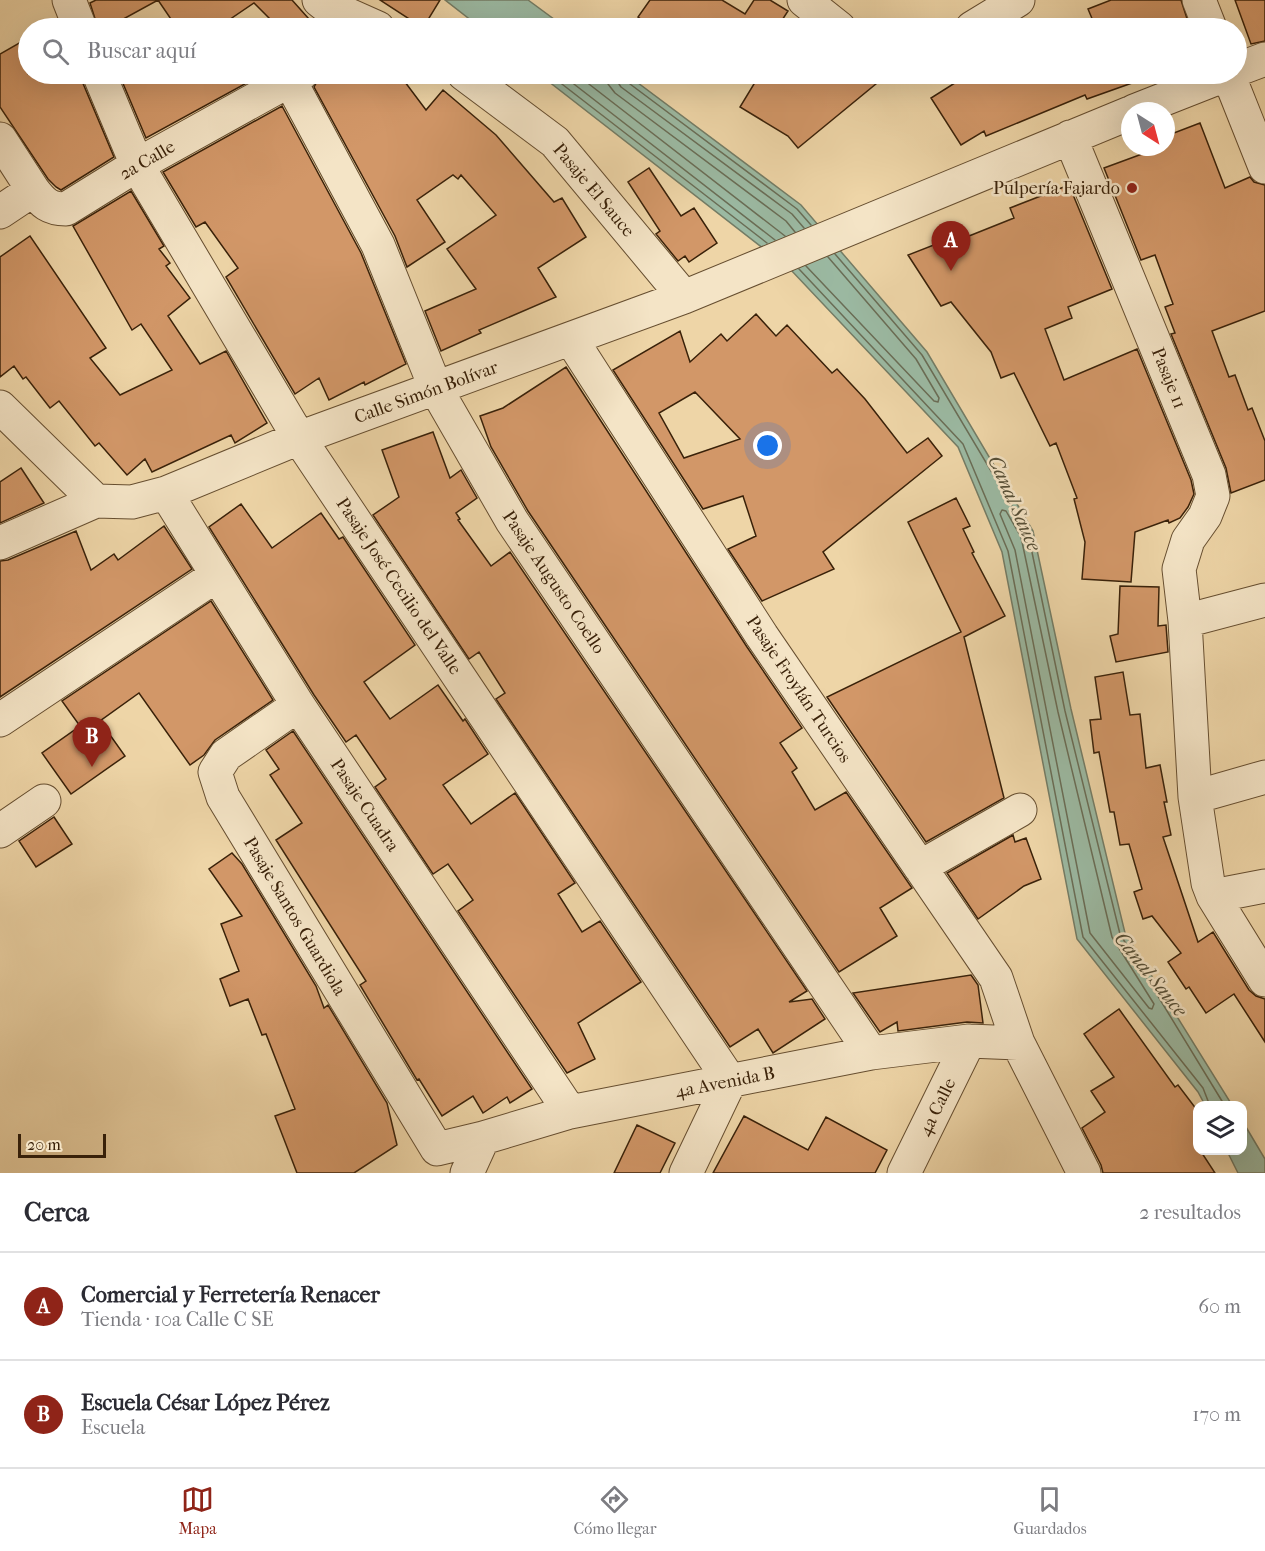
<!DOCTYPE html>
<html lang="es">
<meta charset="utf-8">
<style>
:root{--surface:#fff;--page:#f7f7f7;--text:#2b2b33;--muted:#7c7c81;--line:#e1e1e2;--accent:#8f2418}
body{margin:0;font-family:"IM FELL French Canon",serif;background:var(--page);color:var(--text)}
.controls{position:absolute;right:18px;bottom:18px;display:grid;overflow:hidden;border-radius:12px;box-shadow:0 6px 24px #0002}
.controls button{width:54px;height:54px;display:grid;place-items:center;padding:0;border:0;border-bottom:2px solid var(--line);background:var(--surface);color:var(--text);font:30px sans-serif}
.compass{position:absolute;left:1121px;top:102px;width:54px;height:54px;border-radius:50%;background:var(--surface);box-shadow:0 6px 24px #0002;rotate:144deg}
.scale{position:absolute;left:18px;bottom:15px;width:88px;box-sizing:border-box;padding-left:6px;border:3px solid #392109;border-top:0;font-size:16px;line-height:21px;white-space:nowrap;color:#392109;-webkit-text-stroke:4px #f4e4c6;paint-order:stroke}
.you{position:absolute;left:768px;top:446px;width:21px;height:21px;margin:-15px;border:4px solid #fff;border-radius:50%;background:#1a73e8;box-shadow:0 0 0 9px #1a73e833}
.badge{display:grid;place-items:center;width:39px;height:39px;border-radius:50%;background:var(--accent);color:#fff;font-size:20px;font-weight:700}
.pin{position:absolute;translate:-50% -50px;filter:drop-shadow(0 2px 3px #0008)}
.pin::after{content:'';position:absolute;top:32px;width:21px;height:18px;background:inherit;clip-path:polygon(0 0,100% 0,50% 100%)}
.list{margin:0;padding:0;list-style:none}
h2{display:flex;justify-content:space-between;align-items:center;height:78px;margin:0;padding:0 24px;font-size:26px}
h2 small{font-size:20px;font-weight:400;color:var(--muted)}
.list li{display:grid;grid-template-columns:39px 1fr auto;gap:18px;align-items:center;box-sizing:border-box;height:108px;padding:0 24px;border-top:2px solid var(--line)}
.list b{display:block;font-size:22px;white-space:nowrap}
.list p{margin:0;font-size:20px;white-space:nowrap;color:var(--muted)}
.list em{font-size:20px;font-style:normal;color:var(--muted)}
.icon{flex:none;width:33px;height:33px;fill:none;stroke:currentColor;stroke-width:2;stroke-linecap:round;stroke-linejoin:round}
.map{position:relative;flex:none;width:1265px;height:1173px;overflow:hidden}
.search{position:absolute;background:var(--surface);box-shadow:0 6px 24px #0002;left:18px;right:18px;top:18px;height:66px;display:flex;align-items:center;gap:15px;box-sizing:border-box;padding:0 21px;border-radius:33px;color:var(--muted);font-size:22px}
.sheet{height:294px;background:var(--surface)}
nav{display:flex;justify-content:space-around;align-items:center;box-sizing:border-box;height:84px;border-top:2px solid var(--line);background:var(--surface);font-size:16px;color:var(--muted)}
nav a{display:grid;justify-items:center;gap:3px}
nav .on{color:var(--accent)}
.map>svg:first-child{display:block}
</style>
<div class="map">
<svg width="1265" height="1173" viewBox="0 0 1265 1173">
<rect width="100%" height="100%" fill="#eed5a7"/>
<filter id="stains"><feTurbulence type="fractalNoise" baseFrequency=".00333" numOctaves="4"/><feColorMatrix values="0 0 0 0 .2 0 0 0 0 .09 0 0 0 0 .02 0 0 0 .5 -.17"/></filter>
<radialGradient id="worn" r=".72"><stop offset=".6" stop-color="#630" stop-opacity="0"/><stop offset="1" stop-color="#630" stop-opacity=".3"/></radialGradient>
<path fill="#9bb9a2" stroke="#747c65" stroke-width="1.5" d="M445,0H528L566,28H481Z
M539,74H626L801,205L927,352L1033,531L1071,709L1125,933L1232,1105H1205L1198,1092L1077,939L1002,552L958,447L791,270Z
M1243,1122L1265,1159V1173H1238L1227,1151L1242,1150Z"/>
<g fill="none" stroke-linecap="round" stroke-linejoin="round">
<path stroke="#6a6d56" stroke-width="1.5" d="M549,74L767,243
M561,74L775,240
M576,74L785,236
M607,74L608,84L615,93L786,221L795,232
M616,74L617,81L621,87L792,214L804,228
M623,74L626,81L797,209L811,225
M835,254L922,355L1028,533L1065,711L1120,934L1225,1106
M806,266L934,401L938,402L939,398L916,359L828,257
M799,269L963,444L1008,551L1083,937L1203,1088L1210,1106
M1002,510L1006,511L1021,537L1058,712L1112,937L1154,1004L1152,1009L1149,1008L1090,933L1015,550L1000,514Z"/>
</g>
<path fill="#d29768" stroke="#392109" stroke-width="1.5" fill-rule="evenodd" d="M96,0H292L317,28H279L254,3L217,28H177L158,0L107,28H98L90,3Z
M380,0H440L423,28Z
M650,0H722L745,14L754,0H770L788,11L777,28H654L638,17Z
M1111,0H1181L1190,28H1096L1088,9Z
M1235,0H1265V41L1251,44Z
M28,38V74H81L82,81L114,157L61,190L56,187L48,179L0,107V54Z
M119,74H263L146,138Z
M327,74H399L426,110L443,90L496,135L554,202L562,198L586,237L538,268L556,297L479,330L481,333L441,351L425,311L476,289L447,249L496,215L461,175L458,179L453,175L417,200L445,242L407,267L395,236L314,87L318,80Z
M760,74H888L798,148L788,136L740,107Z
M969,74H1148L1149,77L1087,99L1085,95L986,136L984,131L961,145L931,98Z
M282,106L361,253L406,364L365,385L364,382L329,400L319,378L295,394L226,277L238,268L205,222L196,227L163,172Z
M1200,123L1225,188L1250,177L1254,182L1265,185V311L1212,331L1229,377L1235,375L1248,410L1252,408L1265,441V480L1231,493L1226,468L1171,334L1175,333L1165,307L1173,304L1155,255L1141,260L1104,168L1161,147H1166V136Z
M649,168L681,216L694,208L717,243L689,262L685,256L678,261L656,234L660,231L628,182Z
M1069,185L1112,289L1068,307L1072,318L1045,329L1064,380L1137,349L1191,480L1194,494L1188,507L1180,518L1169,523L1168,520L1135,532L1131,582L1082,579L1085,542L1074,499L1077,498L1056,443L1050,446L1014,373L1001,378L991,352L951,302L941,306L908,255L967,232L969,236L1014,218L1010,208Z
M131,191L164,246L159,249L170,263L166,266L190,298L168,316L200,364L226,351L267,423L235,443L231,435L152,472L145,459L127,475L99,443L95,446L59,401L50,408L26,377L23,379L14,366L0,377V257L30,236L106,348L90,358L120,395L172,370L141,324L132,330L73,226Z
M756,314L776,336L787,325L832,373L837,369L865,399L907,453L928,438L942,456L823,552L834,569L762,601L728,549L756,536L743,496L703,509L613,370L680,331L690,362L721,334L727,341ZM695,392L740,439L684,458L659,413Z
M566,367L747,647L802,728L780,743L797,768L792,772L815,810L846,792L912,888L880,908L897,936L839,972L528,511L491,447L480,416L503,408Z
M433,432L450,478L461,470L477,498L456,513L460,519L458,520L491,566L510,552L807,991L789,1002L812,999L825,1019L773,1053L758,1029L730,1047L496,699L505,693L479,652L469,659L373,515L399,497L382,450Z
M21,468L44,503L0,523V482Z
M956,498L970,526L963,529L974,552L972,553L1005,616L964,637L1004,798L926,842L827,697L961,632L908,522Z
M241,504L272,548L321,513L339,539L343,537L415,645L364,682L390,719L438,685L463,721L465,719L488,754L443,785L471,824L515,793L575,883L558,894L582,932L600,921L641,982L578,1023L595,1059L567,1073L458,911L473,900L448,864L433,874L375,787L386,779L356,735L346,742L314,695L209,527Z
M164,526L192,569L0,697V561L8,560L76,531L91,570L114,554L118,560Z
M1120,586L1159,587L1158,626L1166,625L1168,652L1116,662L1110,636L1118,634Z
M211,601L273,700L215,740L204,755L190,765L139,693L100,721L125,756L71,794L42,753L80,726L62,701Z
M1123,672L1130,715L1140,714L1146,768L1160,765L1167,802H1164L1171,835L1163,837L1198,942L1213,932L1249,990L1256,996L1265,999V1042L1234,994L1206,1013L1189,987L1186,989L1168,962L1181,953L1152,916L1143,919L1134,892L1142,889L1129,844L1120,845L1114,812H1110L1099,752L1094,753L1090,720L1101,719L1095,677Z
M293,731L532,1089L510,1103L507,1097L483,1113L473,1096L442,1116L419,1079L417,1080L360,985L366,981L276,840L302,823L270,775L279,769L266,750Z
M54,817L72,844L36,867L19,841Z
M1013,835L1015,842L1026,838L1041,879L1024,886L978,919L947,873Z
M232,853L242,864L316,986L324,1008L328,1005L387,1103L397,1145L354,1173H297L275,1116L295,1109L266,1034L262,1035L248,999L230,1006L220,979L239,971L221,924L242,916L209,869Z
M971,975L978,985L983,1023L967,1022L898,1031L897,1022L880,1032L853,993Z
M1119,1009L1175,1087L1178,1085L1197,1110V1150H1200L1215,1173H1103L1101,1165L1082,1128L1105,1112L1091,1091L1114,1077L1084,1034Z
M744,1116L808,1150L826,1117L887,1150L875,1173H713Z
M637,1125L675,1143L660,1173H614Z"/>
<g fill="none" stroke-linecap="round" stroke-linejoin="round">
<defs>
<path id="minor" d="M69,0L80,28
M319,0L324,4L378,28
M804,0L839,28
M1199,0L1210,28
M972,28L1018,0
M1236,70L1265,59
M99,74L137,165L299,438L730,1081L686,1173
M464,74L555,142L684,297
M1228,74L1265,167
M290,81L378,245L436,389L512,521L871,1053
M1134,111L1228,74
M1070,137L1209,475L1213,496L1205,516L1188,540L1179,569L1185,621L1195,797L1208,883L1213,896L1265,980
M0,139L33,190
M0,212L33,190C43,203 49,209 66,209L137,165L301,74
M571,339L762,636L996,978L1018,1043L1084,1173
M0,407L96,501L132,502L166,493L299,438L684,297L1130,113
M166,493L298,705L570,1112
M0,543L96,501
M1185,621L1265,600
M298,705L226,755L215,772L223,797L437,1149L483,1138L570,1112L871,1053L969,1041L1018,1043
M0,720L217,575
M1195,797L1265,777
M0,831L44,801
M920,867L1020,810
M1213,896L1265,886
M467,1173L483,1138
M904,1173L969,1041"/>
</defs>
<use href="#minor" stroke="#664e30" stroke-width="35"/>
<use href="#minor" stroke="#f4e4c6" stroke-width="33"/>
</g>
<circle fill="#8f2418" stroke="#f4e4c6" stroke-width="2" cx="1132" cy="188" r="6"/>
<g text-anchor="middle" stroke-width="5" stroke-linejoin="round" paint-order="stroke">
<g font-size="18" fill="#392109" stroke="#f4e4c6">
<text transform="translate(147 160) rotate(-30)" y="6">2a Calle</text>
<text transform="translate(594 190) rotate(50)" y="6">Pasaje El Sauce</text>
<text transform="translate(1169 378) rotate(68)" y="6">Pasaje 11</text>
<text transform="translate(426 392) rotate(-20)" y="6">Calle Simón Bolívar</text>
<text transform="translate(554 582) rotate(56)" y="6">Pasaje Augusto Coello</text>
<text transform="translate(399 586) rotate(56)" y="6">Pasaje José Cecilio del Valle</text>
<text transform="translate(799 689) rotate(56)" y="6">Pasaje Froylán Turcios</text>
<text transform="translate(365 805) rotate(56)" y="6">Pasaje Cuadra</text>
<text transform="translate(295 916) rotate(59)" y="6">Pasaje Santos Guardiola</text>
<text transform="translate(725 1082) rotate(-11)" y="6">4a Avenida B</text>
<text transform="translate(937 1107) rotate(-64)" y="6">4a Calle</text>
</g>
<g font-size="18" fill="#392109" stroke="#f4e4c6" text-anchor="end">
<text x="1120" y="194">Pulpería Fajardo</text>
</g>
<g font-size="20" font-style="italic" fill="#564f37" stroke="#f4e4c6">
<text transform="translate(1015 503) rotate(66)" y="7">Canal Sauce</text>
<text transform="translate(1151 974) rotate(51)" y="7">Canal Sauce</text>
</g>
</g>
<rect width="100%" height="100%" filter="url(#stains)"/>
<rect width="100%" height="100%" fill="url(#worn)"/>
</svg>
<div class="controls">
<button><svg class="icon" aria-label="layers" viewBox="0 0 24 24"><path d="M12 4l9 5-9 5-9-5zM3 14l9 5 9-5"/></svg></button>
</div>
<svg class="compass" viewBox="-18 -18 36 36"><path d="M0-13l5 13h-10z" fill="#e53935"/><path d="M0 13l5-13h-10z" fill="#7c7c81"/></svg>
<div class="scale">20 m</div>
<div class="you"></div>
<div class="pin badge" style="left:951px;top:271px">A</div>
<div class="pin badge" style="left:92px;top:767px">B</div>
<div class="search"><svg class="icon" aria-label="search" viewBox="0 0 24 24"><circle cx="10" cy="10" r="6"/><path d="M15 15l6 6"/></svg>Buscar aquí</div>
</div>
<section class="sheet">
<h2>Cerca<small>2 resultados</small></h2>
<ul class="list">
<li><span class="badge">A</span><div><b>Comercial y Ferretería Renacer</b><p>Tienda · 10a Calle C SE</p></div><em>60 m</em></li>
<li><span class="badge">B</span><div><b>Escuela César López Pérez</b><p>Escuela</p></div><em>170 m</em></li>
</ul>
</section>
<nav>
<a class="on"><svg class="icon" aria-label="map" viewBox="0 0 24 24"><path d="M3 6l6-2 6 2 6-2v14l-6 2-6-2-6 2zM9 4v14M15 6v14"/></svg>Mapa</a>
<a><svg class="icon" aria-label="directions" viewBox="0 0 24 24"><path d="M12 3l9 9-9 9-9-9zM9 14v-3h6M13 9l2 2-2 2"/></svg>Cómo llegar</a>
<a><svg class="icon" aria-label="saved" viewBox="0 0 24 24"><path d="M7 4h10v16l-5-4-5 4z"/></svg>Guardados</a>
</nav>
